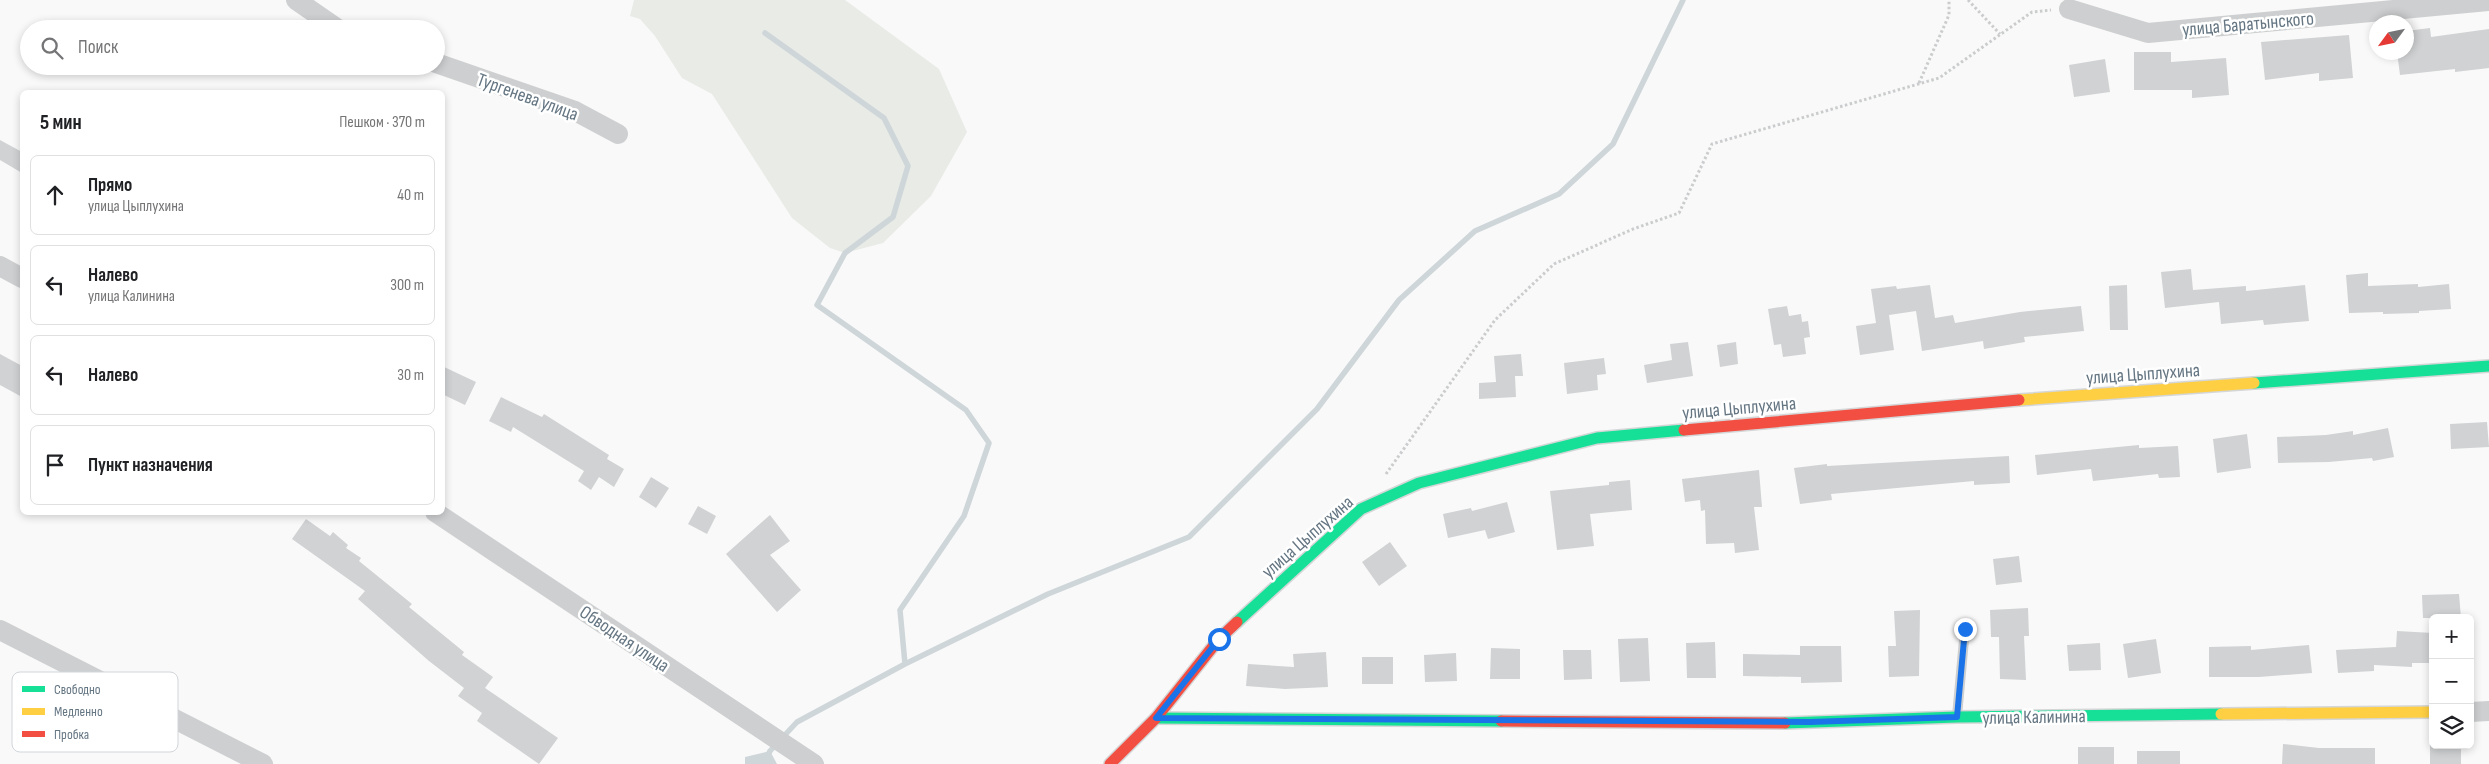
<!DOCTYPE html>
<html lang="ru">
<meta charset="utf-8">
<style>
:root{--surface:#fff;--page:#f6f6f6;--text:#202124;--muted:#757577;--line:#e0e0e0}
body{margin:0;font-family:"Sofia Sans Condensed",sans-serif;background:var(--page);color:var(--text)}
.controls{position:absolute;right:15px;bottom:15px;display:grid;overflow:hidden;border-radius:8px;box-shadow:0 2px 8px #0003}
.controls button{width:45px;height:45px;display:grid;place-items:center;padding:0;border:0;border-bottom:1px solid var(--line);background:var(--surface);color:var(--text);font:25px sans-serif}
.compass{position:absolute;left:2369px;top:15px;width:45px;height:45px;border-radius:50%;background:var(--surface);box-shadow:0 2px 8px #0003;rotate:237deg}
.stop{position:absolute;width:15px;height:15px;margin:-11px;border:4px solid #1a73e8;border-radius:50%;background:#fff}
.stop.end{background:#1a73e8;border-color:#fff;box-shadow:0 1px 5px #0008}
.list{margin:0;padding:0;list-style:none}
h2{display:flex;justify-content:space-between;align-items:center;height:65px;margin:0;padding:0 20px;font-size:21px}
h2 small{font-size:16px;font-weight:400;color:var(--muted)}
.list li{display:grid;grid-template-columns:32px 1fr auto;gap:15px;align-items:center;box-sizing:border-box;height:80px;margin:0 10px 10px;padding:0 10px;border:1px solid var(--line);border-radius:8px}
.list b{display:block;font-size:19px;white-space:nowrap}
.list p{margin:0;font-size:16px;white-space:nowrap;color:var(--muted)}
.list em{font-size:16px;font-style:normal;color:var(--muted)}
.icon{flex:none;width:28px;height:28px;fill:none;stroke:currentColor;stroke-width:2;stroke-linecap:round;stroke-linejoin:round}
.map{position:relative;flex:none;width:2489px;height:764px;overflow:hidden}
.search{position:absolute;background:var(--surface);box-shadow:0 2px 8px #0003;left:20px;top:20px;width:425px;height:55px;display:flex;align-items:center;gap:12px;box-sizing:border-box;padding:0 18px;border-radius:28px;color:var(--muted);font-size:19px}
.panel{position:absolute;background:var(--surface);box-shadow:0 2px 8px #0003;left:20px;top:90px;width:425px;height:425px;border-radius:8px}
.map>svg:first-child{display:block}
</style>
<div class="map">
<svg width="2489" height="764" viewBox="0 0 2489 764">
<rect width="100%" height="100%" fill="#f9f9f9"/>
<path fill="#e8ebe6" d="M634,0H845L939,69L967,132L931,196L883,243L845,253L830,248L792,218L712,94L682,78L655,36L640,19L630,16Z"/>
<path fill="#ced6d9" d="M770,751L777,764H745V757Z"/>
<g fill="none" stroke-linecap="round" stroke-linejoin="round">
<path stroke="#ced6d9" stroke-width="5.5" d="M765,33L884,118L908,166L893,217L845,253L817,305L966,410L989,443L964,516L900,610L905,664
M764,764L770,751L797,722L905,664L1048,594L1189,537L1317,409L1399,300L1475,231L1559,194L1613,144L1683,0"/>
</g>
<path fill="#d0d2d3" d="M2430,28L2431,37L2489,29V68L2455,72V69L2400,75L2397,52H2406V31Z
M2349,35L2353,78L2319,81V73L2265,80L2261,42Z
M2134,52H2171V62L2226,58L2229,95L2192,98V90H2134Z
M2105,59L2110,92L2074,97L2069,65Z
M0,140L22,152V173L0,160Z
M2191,269L2193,290L2246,286V291L2305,285L2309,321L2264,325L2263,320L2221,324L2219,302L2165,308L2161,272Z
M2368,273V286L2418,284V287L2449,284L2451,309L2419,311V313L2383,314V312L2349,313L2346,275Z
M1930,285L1935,318L1953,315L1955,323L2020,312L2081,306L2084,331L2024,337L2025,342L1984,349L1983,341L1922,351L1916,311L1889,315L1894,350L1860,355L1856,326L1876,323L1871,289L1896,286L1897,289Z
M2127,285L2128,330H2110L2109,286Z
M1787,306L1789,316L1801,314L1802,322L1808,321L1810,337L1804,338L1806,354L1783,357L1781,344L1774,345L1768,309Z
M1688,342L1693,376L1647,383L1644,365L1672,360L1670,344Z
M1736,342L1738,364L1720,367L1717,345Z
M0,354L22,366V397L0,385Z
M1521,354L1523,376H1515L1516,397L1479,399V383L1496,382L1494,356Z
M1604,358L1606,374L1597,375L1598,390L1567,394L1564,363Z
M442,366L476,382L465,405L442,394Z
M501,397L542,417L544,414L609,455L607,459L624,469L614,487L599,477L591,490L578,481L584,471L513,427L511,432L489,421Z
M2487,422L2489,447L2451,449L2450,424Z
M2388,428L2394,457L2373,461L2372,458L2329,462L2278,463L2277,437L2326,435L2353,431V435Z
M2247,434L2251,468L2217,473L2213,439Z
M2139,445V448L2178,446L2180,477L2159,478L2158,474L2093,481L2091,469L2037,475L2035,455Z
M2009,456L2010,483L1974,485V481L1831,494L1832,500L1800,504L1794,468L1827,464V466Z
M1759,470L1762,507H1754L1759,550L1735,553L1734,543L1706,544L1705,510L1701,511L1700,500L1685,502L1682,479Z
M651,477L669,488L656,508L639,497Z
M1630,480L1632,510L1590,514L1594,546L1557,550L1550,491L1609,485V482Z
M1507,502L1515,532L1488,539L1485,530L1448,538L1443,514L1471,508L1472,511Z
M698,506L716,516L707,534L688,524Z
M770,515L790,541L770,555L801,590L777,612L726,554Z
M306,519L330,536L333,532L348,545L346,548L361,558L359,561L412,604L409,607L464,652L462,655L493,677L485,688L558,738L539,764L477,721L482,713L458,696L464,688L429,661L358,599L365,591L292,539Z
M1390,542L1407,566L1379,586L1362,562Z
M2019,556L2022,582L1996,585L1993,559Z
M2459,594L2461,618H2423L2422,595Z
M2028,608L2029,636H2024L2026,680L2000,679L1999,637H1991L1990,610Z
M1920,610L1919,676L1889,677L1888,646H1896L1894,611Z
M2397,631L2433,633V663H2412V667L2374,665V671L2338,673L2336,650L2396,647Z
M1648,638L1650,681L1620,682L1618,639Z
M2156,639L2161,673L2128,678L2123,644Z
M1715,642L1716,678H1687L1686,643Z
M2100,643L2101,670L2069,671L2067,645Z
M2309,645L2312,673L2259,677H2209V647L2251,646V650Z
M1800,646H1841L1842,682L1801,683V677L1743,676V654L1800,655Z
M1491,648L1520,649V679H1490Z
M1563,650H1591L1592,679L1564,680Z
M1326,652L1328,687L1285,689L1246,686L1248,664L1294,667L1293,654Z
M1456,653L1457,681L1425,682L1424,655Z
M1362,657H1393V684H1362Z
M2283,744L2319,748H2375V764H2282Z
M2430,745H2461V764H2430Z
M2078,747H2114V764H2078Z
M2137,751H2180V764H2137Z"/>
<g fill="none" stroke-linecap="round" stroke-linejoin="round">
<defs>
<path id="fast" d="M2254,383L2489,366
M1237,622L1361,509L1419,483L1597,438L1684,430
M1156,718L1501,721
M1785,723L1957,717L2221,714"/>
<path id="slow" d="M2019,400L2254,383
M2221,714L2433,712"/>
<path id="jam" d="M1684,430L2019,400
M1501,721L1785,723
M1110,764L1156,718L1219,639L1237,622"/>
</defs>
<use href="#fast" stroke="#d5d6d7" stroke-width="14"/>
<use href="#slow" stroke="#d5d6d7" stroke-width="14"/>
<use href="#jam" stroke="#d5d6d7" stroke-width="14"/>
<path stroke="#cbcccd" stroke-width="3" stroke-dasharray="2.5 2.5" stroke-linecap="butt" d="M1968,0L2000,34
M1919,83L1949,15V0
M1386,474L1495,320L1554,264L1633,229L1679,213L1712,144L1939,78L2032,12L2051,10"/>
<path stroke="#cecfd0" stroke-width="10" d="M1957,716L1965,629"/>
<path stroke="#cecfd0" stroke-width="20" d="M296,0L338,29
M2069,9L2148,33L2489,1
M436,63L575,111L618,134
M0,266L22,278
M435,512L814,764
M0,630L263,764
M2470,712L2489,711"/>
<use href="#fast" stroke="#16e098" stroke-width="11"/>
<use href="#slow" stroke="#ffcf43" stroke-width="11"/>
<use href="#jam" stroke="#f24e42" stroke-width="11"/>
</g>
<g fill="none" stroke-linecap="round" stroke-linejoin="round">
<path stroke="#1a73e8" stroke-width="6" d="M1219,639L1156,718L1810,722L1957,717L1965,629"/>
</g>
<g text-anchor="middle" stroke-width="5" stroke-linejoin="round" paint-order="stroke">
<g font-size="19" fill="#657683" stroke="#fff">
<text transform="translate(2248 23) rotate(-5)" y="7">улица Баратынского</text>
<text transform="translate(528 96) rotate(20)" y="7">Тургенева улица</text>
<text transform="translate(2143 373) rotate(-4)" y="7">улица Цыплухина</text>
<text transform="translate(1739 407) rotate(-5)" y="7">улица Цыплухина</text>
<text transform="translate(1307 536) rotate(-41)" y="7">улица Цыплухина</text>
<text transform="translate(625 638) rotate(34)" y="7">Обводная улица</text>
<text transform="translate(2034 716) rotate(-1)" y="7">улица Калинина</text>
</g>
</g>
<rect x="12" y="672" width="166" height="80" rx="8" fill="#fff" stroke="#d1d6da" stroke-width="1"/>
<rect x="22" y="686" width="23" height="6" fill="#16e098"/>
<rect x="22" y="708" width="23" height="7" fill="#ffcf43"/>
<rect x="22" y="731" width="23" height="6" fill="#f24e42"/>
<g font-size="14" fill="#657683">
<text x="54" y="694">Свободно</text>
<text x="54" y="716">Медленно</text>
<text x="54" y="739">Пробка</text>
</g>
</svg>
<div class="controls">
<button>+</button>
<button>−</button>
<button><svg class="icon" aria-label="layers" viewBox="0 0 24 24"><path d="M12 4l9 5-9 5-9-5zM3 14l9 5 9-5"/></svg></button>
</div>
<svg class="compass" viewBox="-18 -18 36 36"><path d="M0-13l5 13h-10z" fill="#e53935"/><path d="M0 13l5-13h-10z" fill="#757577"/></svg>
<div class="stop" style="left:1219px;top:639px"></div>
<div class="stop end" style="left:1965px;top:629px"></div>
<div class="search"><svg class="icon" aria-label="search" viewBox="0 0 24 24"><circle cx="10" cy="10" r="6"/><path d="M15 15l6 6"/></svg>Поиск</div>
<section class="panel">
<h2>5 мин<small>Пешком · 370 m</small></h2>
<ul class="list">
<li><svg class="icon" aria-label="ahead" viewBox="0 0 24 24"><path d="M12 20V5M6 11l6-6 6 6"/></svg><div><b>Прямо</b><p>улица Цыплухина</p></div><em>40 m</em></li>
<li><svg class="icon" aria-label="left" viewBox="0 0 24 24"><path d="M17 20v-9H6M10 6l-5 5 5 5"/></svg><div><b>Налево</b><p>улица Калинина</p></div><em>300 m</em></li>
<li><svg class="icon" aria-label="left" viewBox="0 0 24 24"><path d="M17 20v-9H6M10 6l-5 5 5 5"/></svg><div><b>Налево</b></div><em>30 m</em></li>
<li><svg class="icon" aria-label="arrive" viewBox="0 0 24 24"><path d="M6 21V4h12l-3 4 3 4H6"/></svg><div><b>Пункт назначения</b></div></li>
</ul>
</section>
</div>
